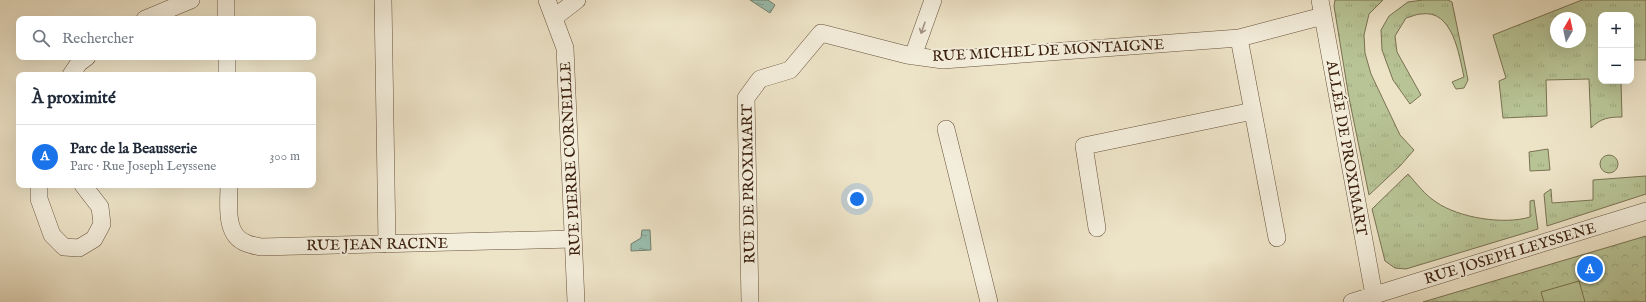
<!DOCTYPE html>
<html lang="fr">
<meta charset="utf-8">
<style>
:root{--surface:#fff;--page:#f2f2f3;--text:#1f2937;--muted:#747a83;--line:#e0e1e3;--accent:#1a73e8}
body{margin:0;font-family:"IM FELL English",serif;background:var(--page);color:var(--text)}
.controls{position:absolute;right:12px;top:12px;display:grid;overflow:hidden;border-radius:8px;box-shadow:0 4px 16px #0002}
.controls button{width:36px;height:36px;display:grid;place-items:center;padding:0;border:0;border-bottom:1px solid var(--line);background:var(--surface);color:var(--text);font:20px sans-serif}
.compass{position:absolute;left:1550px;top:12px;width:36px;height:36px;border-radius:50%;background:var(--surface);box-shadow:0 4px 16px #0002;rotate:9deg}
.you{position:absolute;left:857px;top:199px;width:14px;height:14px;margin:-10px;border:3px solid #fff;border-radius:50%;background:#1a73e8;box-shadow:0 0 0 6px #1a73e833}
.badge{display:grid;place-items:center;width:26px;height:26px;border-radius:50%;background:var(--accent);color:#fff;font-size:13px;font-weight:700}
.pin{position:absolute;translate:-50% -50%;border:2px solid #fff;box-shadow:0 1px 4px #0006}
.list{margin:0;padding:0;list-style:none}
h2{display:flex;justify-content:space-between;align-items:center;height:52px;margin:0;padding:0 16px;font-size:17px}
h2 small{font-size:13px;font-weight:400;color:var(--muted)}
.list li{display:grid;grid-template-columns:26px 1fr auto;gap:12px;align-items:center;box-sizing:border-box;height:64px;padding:0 16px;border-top:1px solid var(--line)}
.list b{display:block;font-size:15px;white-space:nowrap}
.list p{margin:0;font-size:13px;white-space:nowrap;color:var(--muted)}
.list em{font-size:13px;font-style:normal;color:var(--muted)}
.icon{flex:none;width:22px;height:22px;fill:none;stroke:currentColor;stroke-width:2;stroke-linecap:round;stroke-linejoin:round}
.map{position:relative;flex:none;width:1646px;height:302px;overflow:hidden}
.search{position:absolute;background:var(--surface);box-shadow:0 4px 16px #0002;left:16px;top:16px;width:300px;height:44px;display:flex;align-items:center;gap:10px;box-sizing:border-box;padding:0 14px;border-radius:8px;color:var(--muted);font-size:15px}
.panel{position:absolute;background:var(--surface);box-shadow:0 4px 16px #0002;left:16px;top:72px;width:300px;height:116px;border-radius:8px}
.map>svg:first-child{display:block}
</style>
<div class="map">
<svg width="1646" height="302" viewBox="0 0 1646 302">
<defs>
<pattern id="grass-tufts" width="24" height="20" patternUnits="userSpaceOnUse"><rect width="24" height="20" fill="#b8c496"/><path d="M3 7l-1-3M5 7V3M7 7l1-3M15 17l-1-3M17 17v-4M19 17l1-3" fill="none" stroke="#9fa880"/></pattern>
<pattern id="park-crowns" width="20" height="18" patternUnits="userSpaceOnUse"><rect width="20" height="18" fill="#b8c496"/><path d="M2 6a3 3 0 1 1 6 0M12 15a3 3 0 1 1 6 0" fill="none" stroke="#9fa880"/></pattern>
<pattern id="water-ripples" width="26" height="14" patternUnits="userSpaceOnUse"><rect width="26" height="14" fill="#9abfb0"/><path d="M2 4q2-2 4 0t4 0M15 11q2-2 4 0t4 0" fill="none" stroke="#7f9b8e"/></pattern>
</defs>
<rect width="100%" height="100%" fill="#ede3c7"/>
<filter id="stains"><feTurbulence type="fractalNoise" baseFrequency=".005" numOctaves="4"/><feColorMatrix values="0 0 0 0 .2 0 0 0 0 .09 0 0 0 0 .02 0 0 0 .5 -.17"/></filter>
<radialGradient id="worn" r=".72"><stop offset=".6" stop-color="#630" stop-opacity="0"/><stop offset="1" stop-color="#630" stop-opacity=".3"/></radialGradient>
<path fill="url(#grass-tufts)" stroke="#7a7252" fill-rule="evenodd" d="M1335,0H1383L1369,14L1364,35L1365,53L1371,74L1400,135L1414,150L1400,166L1369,195L1349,98L1334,6Z
M1423,0H1448L1452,2L1468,80L1464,88L1456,89L1452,82L1464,77C1459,55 1453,9 1421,14C1416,14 1411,17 1406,18L1395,36L1397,52L1421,95L1410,104L1393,80L1382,50L1381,30L1389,16L1408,2Z
M1582,0H1646V60H1631V15H1601V81H1621L1622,117C1609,117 1601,118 1591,128L1589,79L1546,80L1547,116L1503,118L1499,81L1506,78L1493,35ZM1556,18H1580V42H1556Z
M1548,149L1550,170L1530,171L1529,152Z
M1600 164a9 9 0 1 1 18 0a9 9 0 1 1-18 0Z
M1408,174C1417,184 1425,195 1436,202C1459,218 1504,225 1530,217V201L1534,200L1538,229L1406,269L1395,268L1385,261L1372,209Z
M1646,176V194L1547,226L1544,194L1551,189L1552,203L1593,200V180Z"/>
<path fill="url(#park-crowns)" stroke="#7a7252" d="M1646,236V302H1423Z"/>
<path fill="#b8c496" stroke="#7a7252" d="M1579,281L1585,302H1544L1541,292Z"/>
<path fill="url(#water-ripples)" stroke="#74806f" d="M750,0H768L775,5L770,13Z
M642,230H650L651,250L631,251V244L641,238Z"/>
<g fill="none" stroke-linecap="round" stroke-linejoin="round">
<defs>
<path id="minor" d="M226,0V19
M383,0L387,244
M547,0L565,48L576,302
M1320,0L1374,295
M555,17L577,0
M145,19L191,0
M1239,38L1277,238
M913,56L933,0
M227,57V75
M71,75L79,63L87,57
M946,129L989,302
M39,185V199L52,235L64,247L79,248L94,239L102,224L100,207L83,185
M229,185C229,203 224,235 246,243C250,245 256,246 261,247L573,239
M1097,228L1084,146L1253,111
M750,302L746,98L760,79L790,70L821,33L907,55L943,60L1239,38L1323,16
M1352,302L1646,211"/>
</defs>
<use href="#minor" stroke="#68523c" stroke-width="18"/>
<use href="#minor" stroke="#f3eddb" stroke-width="17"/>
</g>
<defs><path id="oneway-shaft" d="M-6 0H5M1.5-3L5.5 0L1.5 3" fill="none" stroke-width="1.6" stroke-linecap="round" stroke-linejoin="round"/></defs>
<use stroke="#a1917f" href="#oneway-shaft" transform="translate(923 28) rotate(109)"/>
<g text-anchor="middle" stroke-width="4" stroke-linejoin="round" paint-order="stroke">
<g font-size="15" fill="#3c210e" stroke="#f3eddb">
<text transform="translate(1048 50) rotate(-3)" y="5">RUE MICHEL DE MONTAIGNE</text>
<text transform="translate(1347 148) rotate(80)" y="5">ALLÉE DE PROXIMART</text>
<text transform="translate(570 159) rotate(-93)" y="5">RUE PIERRE CORNEILLE</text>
<text transform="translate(748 184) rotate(-91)" y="5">RUE DE PROXIMART</text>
<text transform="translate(377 244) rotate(-1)" y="5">RUE JEAN RACINE</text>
<text transform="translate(1510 253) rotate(-17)" y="5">RUE JOSEPH LEYSSENE</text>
</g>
</g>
<rect width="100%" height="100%" filter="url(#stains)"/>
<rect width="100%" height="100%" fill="url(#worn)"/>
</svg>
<div class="controls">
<button>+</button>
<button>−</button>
</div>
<svg class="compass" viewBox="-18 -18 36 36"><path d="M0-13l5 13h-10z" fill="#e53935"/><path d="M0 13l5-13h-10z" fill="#747a83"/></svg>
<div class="you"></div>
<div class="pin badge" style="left:1590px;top:269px">A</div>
<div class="search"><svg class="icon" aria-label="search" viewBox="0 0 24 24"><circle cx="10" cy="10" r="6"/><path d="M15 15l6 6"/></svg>Rechercher</div>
<section class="panel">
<h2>À proximité<small></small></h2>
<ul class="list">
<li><span class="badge">A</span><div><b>Parc de la Beausserie</b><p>Parc · Rue Joseph Leyssene</p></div><em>300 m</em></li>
</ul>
</section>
</div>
